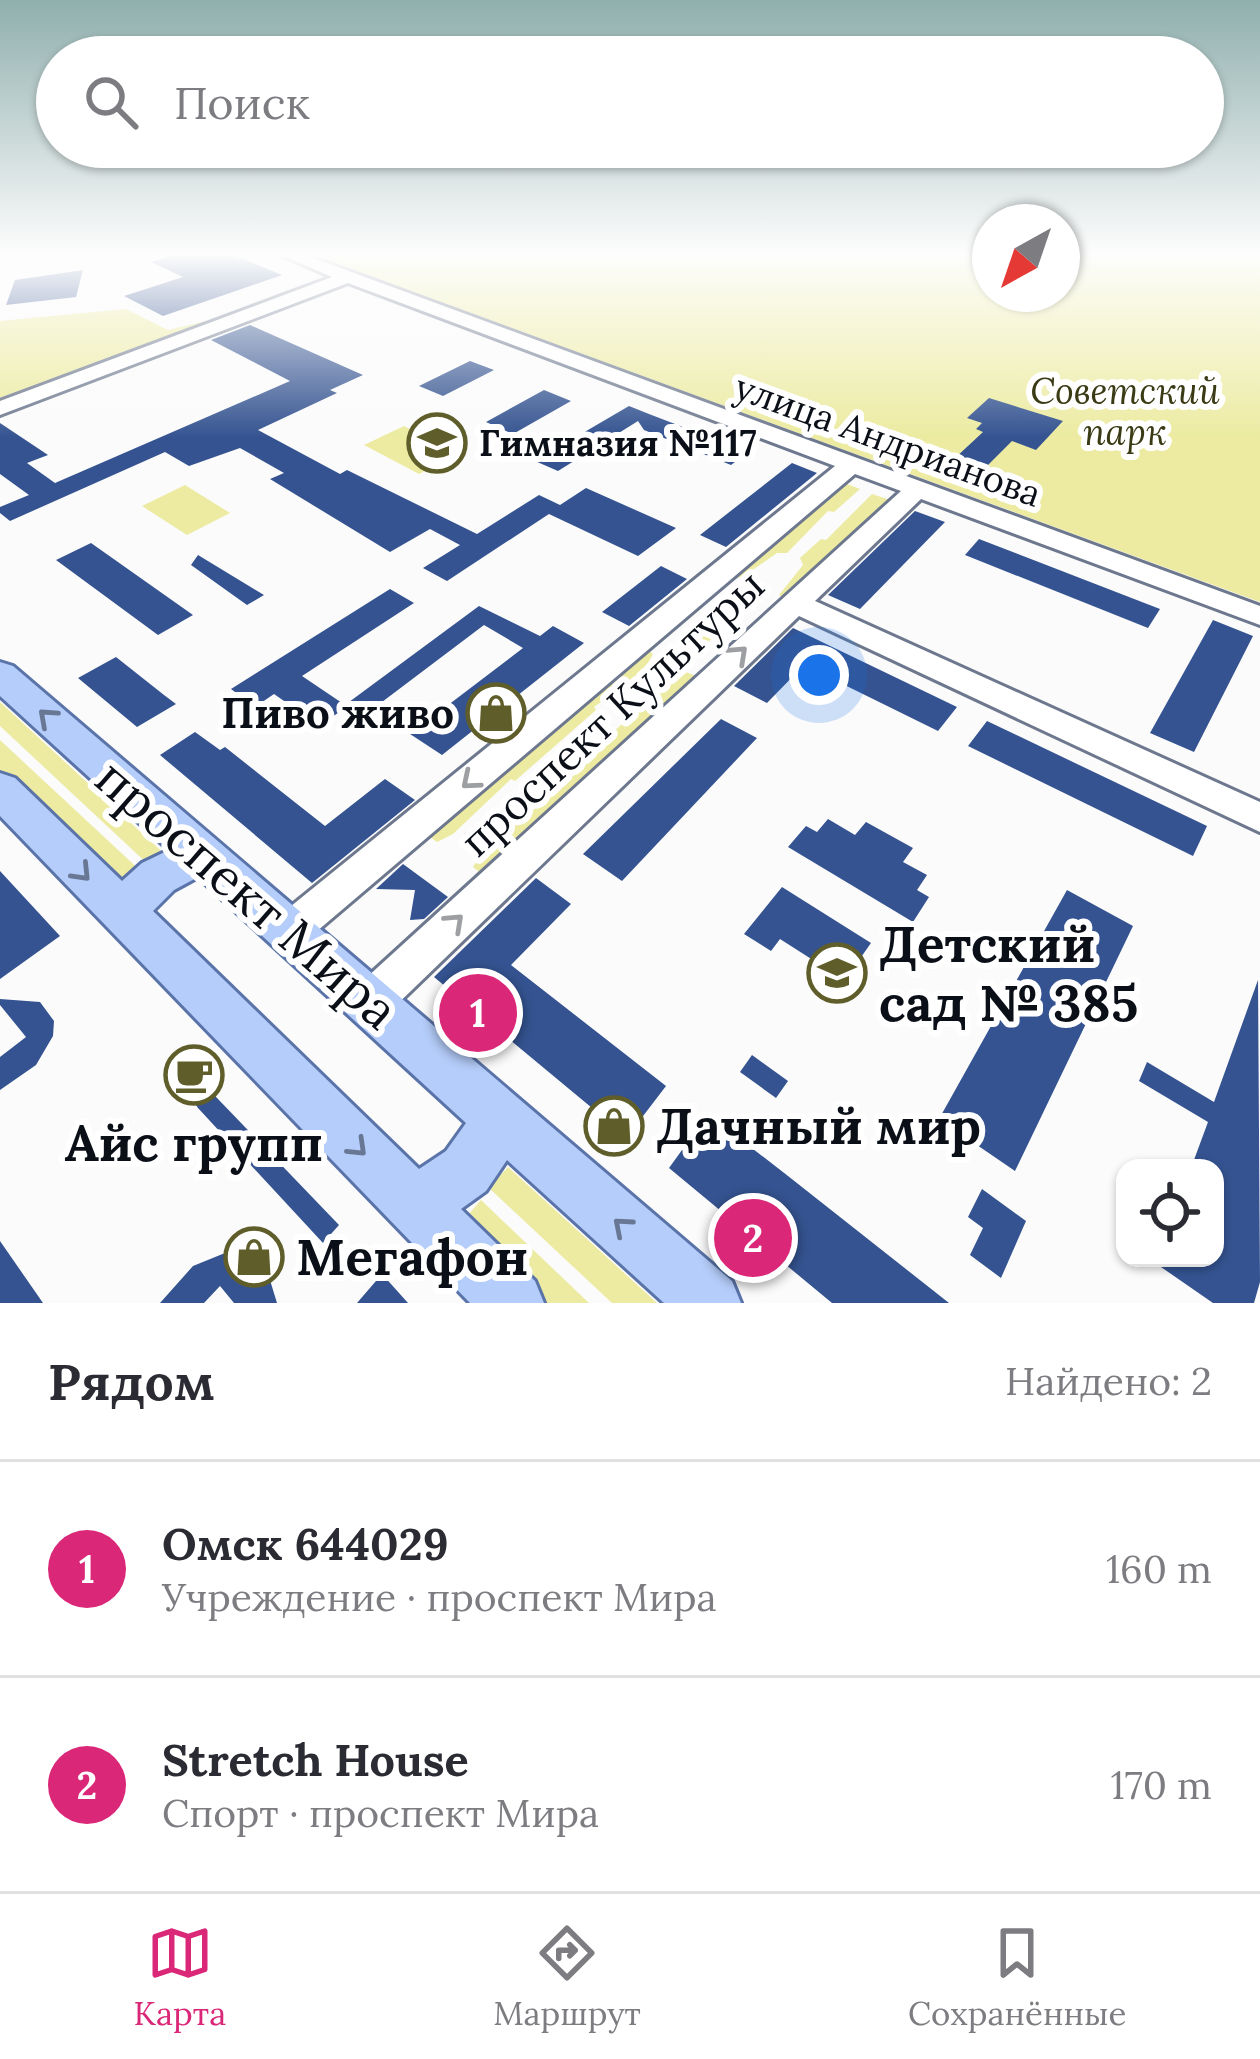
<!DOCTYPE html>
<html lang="ru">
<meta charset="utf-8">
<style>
:root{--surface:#fff;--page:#f2f2f3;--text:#2b2b33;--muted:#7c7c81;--line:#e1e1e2;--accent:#db2777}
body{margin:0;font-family:Lora,serif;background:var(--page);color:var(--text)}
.controls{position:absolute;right:36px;bottom:36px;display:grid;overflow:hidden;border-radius:24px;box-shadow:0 3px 9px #0004}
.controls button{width:108px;height:108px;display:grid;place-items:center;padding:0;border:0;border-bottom:3px solid var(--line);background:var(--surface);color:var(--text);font:60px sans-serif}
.compass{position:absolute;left:972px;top:204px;width:108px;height:108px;border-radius:50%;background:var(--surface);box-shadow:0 3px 9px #0004;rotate:220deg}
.you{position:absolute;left:819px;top:675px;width:42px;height:42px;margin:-30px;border:9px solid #fff;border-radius:50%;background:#1a73e8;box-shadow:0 0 0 18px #1a73e833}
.badge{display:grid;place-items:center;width:78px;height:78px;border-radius:50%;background:var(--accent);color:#fff;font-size:39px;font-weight:700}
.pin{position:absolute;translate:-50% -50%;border:6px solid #fff;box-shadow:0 3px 12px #0006}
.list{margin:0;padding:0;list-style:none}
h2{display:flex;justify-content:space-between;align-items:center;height:156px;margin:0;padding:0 48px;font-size:51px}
h2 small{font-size:39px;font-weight:400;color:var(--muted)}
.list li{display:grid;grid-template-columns:78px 1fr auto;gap:36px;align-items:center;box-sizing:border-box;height:216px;padding:0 48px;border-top:3px solid var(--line)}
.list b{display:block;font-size:45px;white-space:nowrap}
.list p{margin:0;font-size:39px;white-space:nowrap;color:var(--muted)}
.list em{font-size:39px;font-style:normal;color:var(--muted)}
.icon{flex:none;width:66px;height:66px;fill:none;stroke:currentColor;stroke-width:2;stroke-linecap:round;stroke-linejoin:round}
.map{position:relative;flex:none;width:1260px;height:1303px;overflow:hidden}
.search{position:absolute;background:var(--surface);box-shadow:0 3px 9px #0004;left:36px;right:36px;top:36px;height:132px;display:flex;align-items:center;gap:30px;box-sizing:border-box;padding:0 42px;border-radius:66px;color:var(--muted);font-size:45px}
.sheet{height:588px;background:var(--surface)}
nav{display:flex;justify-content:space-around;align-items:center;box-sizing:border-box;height:168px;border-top:3px solid var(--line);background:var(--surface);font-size:33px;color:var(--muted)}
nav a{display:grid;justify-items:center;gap:6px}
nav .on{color:var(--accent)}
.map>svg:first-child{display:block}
</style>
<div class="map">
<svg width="1260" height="1303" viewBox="0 0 1260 1303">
<rect width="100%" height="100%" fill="#fbfbfb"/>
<path fill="#eceba1" d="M312,255H990V294H1062V255H1260V602Z
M126,309L168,330L210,320L0,398V321Z
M404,426L458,454L419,474L364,445Z
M842,482L860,489L834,512L828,511L787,553H777L741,578L733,575Z
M185,485L230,513L187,535L142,506Z
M872,494L890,500L785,598L779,595L803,565L800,558L821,539L826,540Z
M743,590L759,596L689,659L673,651Z
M644,648L653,654L644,670L594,707L596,710L515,781L511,779L453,834L437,842L426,834Z
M686,672L698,677L483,875L473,867L482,853L536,807L541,797L622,724L632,720L629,717Z
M0,702L171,860L153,869L0,726Z
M0,740L145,875L126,896L0,772Z
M508,1167L657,1303H612L489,1188Z
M481,1200L589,1303H546L462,1222Z"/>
<path fill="#345390" d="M173,255H233L282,275L163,316L124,296L183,277L151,262Z
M83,270L76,297L6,305L15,280Z
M250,325L363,375L330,390L337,393L258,430L340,474L347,470L477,534L539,495L560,505L586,488L676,528L638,556L549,514L447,581L423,568L460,545L430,529L390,552L270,479L284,473L240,448L189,466L165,452L10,521L0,513V507L29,495L0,474V423L48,455L27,463L55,483L290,381L211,340Z
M470,361L494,370L443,396L419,386Z
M544,390L571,401L513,434L486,422Z
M989,398L1063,421L1036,450L1012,441L984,469L954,459L983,432L976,429L982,423L967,418Z
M629,406L649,414L748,452L731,465L644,430L638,421L558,471L535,461Z
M792,463L817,473L726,547L700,535Z
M915,511L945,522L860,609L828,595Z
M979,539L1160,609L1148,628L965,555Z
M91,543L193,615L158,635L56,560Z
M198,555L264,595L247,605L191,565Z
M661,566L687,579L629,626L602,612Z
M390,589L414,603L302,676L345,705L479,606L540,636L553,626L584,643L442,755L410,734L523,648L484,625L378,705L398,718L381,731L346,707L320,726L274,694L255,707L231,689Z
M1213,620L1253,636L1194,752L1150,733Z
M793,628L822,642L957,707L938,731L804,665L767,703L734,686Z
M116,657L164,695L176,704L137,727L78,678Z
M721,719L757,738L622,881L583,854Z
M987,721L1207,826L1193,856L968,746Z
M195,732L220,750L225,747L325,826L385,779L415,800L312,883L160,755Z
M828,819L855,835L866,822L913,848L903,862L927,875L917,890L929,897L913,922L788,847L806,826L817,832Z
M403,864L448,897L424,919L410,920L415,890L376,889Z
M0,871L60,936L0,979Z
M536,878L571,904L511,965L666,1086L627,1137L434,977Z
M782,887L871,943L835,994L807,975L816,962L780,939L771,951L744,934Z
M1067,890L1133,926L1015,1171L939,1119Z
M1258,980L1260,1282L1254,1303H1213L1148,1258H1215V1168H1191L1208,1122L1139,1081L1147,1062L1214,1102Z
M0,999L40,1002L54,1021L53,1036L36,1065L0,1090V1057L26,1037L0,1005Z
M752,1055L788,1081L776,1098L740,1072Z
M192,1072L339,1225L323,1243L198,1108L180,1082Z
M708,1114L788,1176L949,1303H832L669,1168Z
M982,1189L1026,1221L1001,1278L970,1255L983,1228L968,1217Z
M0,1241L43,1303H0Z
M225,1253L254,1257L266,1267L277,1303H234L220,1286L204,1303H160L193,1266Z
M382,1274L408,1303H357Z"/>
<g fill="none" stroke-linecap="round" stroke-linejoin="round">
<defs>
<path id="minor" d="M281,255H305L1260,606V625L921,499L815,601L1260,802V832L799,616L385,1016L370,1022L355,1016L349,1002L355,988L901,491L855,474L303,943L289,948L275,943L269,931L275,919L835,466L348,283L0,415V401L332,277Z"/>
<path id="major" d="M0,662L13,666L732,1281L741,1303H664L507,1160L486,1191L461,1209L535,1281L544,1303H470L0,816V773L15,778L122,881L142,863L169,850L0,696ZM198,877L466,1123L446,1151L419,1169L153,911L174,890Z"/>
</defs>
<use href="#minor" stroke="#6d788e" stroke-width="6"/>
<use href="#major" stroke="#5a74a9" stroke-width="6"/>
<use href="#minor" fill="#fff" fill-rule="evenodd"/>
<use href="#major" fill="#b5cdfa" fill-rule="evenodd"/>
</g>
<defs><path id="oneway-chevron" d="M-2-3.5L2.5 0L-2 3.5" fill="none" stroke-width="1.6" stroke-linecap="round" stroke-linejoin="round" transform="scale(3)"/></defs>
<g stroke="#9d9fa2">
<use href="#oneway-chevron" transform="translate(739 654) rotate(-43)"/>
<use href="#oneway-chevron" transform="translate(470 781) rotate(140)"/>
<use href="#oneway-chevron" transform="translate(455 922) rotate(-43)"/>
</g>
<g stroke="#687894">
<use href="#oneway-chevron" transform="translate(47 717) rotate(-138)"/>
<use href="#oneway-chevron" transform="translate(82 873) rotate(46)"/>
<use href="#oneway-chevron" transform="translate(358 1148) rotate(44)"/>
<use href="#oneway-chevron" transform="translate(622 1226) rotate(-139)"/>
</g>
<linearGradient id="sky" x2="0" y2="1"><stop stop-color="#8fafad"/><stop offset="0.58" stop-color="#fdfdfd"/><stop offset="1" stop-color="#fdfdfd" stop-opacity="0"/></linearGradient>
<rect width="1260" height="438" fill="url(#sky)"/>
<defs>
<symbol id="school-ring" viewBox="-11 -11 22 22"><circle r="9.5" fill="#fff" stroke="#5f5e2b" stroke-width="1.5"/><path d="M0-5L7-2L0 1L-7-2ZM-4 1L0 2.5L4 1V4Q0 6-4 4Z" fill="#5f5e2b"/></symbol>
<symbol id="shop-ring" viewBox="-11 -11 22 22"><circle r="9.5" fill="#fff" stroke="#5f5e2b" stroke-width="1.5"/><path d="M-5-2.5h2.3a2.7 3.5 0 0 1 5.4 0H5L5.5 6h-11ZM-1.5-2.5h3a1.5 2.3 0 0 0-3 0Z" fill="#5f5e2b"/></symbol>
<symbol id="cafe-ring" viewBox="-11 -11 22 22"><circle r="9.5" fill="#fff" stroke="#5f5e2b" stroke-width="1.5"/><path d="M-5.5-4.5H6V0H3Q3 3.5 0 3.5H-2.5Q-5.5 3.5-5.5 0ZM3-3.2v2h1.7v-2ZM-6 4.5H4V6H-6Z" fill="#5f5e2b"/></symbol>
</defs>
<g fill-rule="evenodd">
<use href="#school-ring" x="404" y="410" width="66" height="66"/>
<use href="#shop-ring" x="463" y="680" width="66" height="66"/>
<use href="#school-ring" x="804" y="940" width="66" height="66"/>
<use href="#cafe-ring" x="161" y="1042" width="66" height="66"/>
<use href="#shop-ring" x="581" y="1093" width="66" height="66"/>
<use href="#shop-ring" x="221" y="1224" width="66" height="66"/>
</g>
<g text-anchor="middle" stroke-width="12" stroke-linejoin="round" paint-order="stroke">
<g font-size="36" font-style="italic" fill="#3a3a15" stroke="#fff">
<text x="1125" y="404">Советский<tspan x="1125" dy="41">парк</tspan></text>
</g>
<g font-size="36" fill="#0b0f17" stroke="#fff">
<text transform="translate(888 440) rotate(20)" y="13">улица Андрианова</text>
</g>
<g font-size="36" font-weight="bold" fill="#0b0f17" stroke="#fff" text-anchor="start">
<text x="479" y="456">Гимназия №117</text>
</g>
<g font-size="42" font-weight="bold" fill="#0b0f17" stroke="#fff" text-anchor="end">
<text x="454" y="728">Пиво живо</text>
</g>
<g font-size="42" fill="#0b0f17" stroke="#fff">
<text transform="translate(612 713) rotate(-43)" y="15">проспект Культуры</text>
</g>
<g font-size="51" fill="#0b0f17" stroke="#fff">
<text transform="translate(247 894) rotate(41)" y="18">проспект Мира</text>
</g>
<g font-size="51" font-weight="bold" fill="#0b0f17" stroke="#fff" text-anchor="start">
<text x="879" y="962">Детский<tspan x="879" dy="59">сад № 385</tspan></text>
<text x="656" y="1144">Дачный мир</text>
<text x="194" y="1161" text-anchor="middle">Айс групп</text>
<text x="296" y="1275">Мегафон</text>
</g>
</g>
</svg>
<div class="controls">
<button><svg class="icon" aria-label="locate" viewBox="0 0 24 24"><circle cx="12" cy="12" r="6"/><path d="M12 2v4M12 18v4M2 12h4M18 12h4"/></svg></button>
</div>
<svg class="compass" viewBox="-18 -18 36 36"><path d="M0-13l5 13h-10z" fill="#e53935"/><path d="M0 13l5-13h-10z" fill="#7c7c81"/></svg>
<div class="you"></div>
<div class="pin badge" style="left:478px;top:1013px">1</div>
<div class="pin badge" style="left:753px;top:1238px">2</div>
<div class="search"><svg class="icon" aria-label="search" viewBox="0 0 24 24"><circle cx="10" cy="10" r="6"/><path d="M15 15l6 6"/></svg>Поиск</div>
</div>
<section class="sheet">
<h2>Рядом<small>Найдено: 2</small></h2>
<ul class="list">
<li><span class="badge">1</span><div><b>Омск 644029</b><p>Учреждение · проспект Мира</p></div><em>160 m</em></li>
<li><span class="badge">2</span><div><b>Stretch House</b><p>Спорт · проспект Мира</p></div><em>170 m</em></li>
</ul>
</section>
<nav>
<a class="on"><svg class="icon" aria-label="map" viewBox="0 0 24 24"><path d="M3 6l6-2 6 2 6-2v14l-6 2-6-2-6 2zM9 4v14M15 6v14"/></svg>Карта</a>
<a><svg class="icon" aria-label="directions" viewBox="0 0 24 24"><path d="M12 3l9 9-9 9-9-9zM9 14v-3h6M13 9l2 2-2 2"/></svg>Маршрут</a>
<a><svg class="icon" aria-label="saved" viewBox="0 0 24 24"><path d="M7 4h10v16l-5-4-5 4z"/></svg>Сохранённые</a>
</nav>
